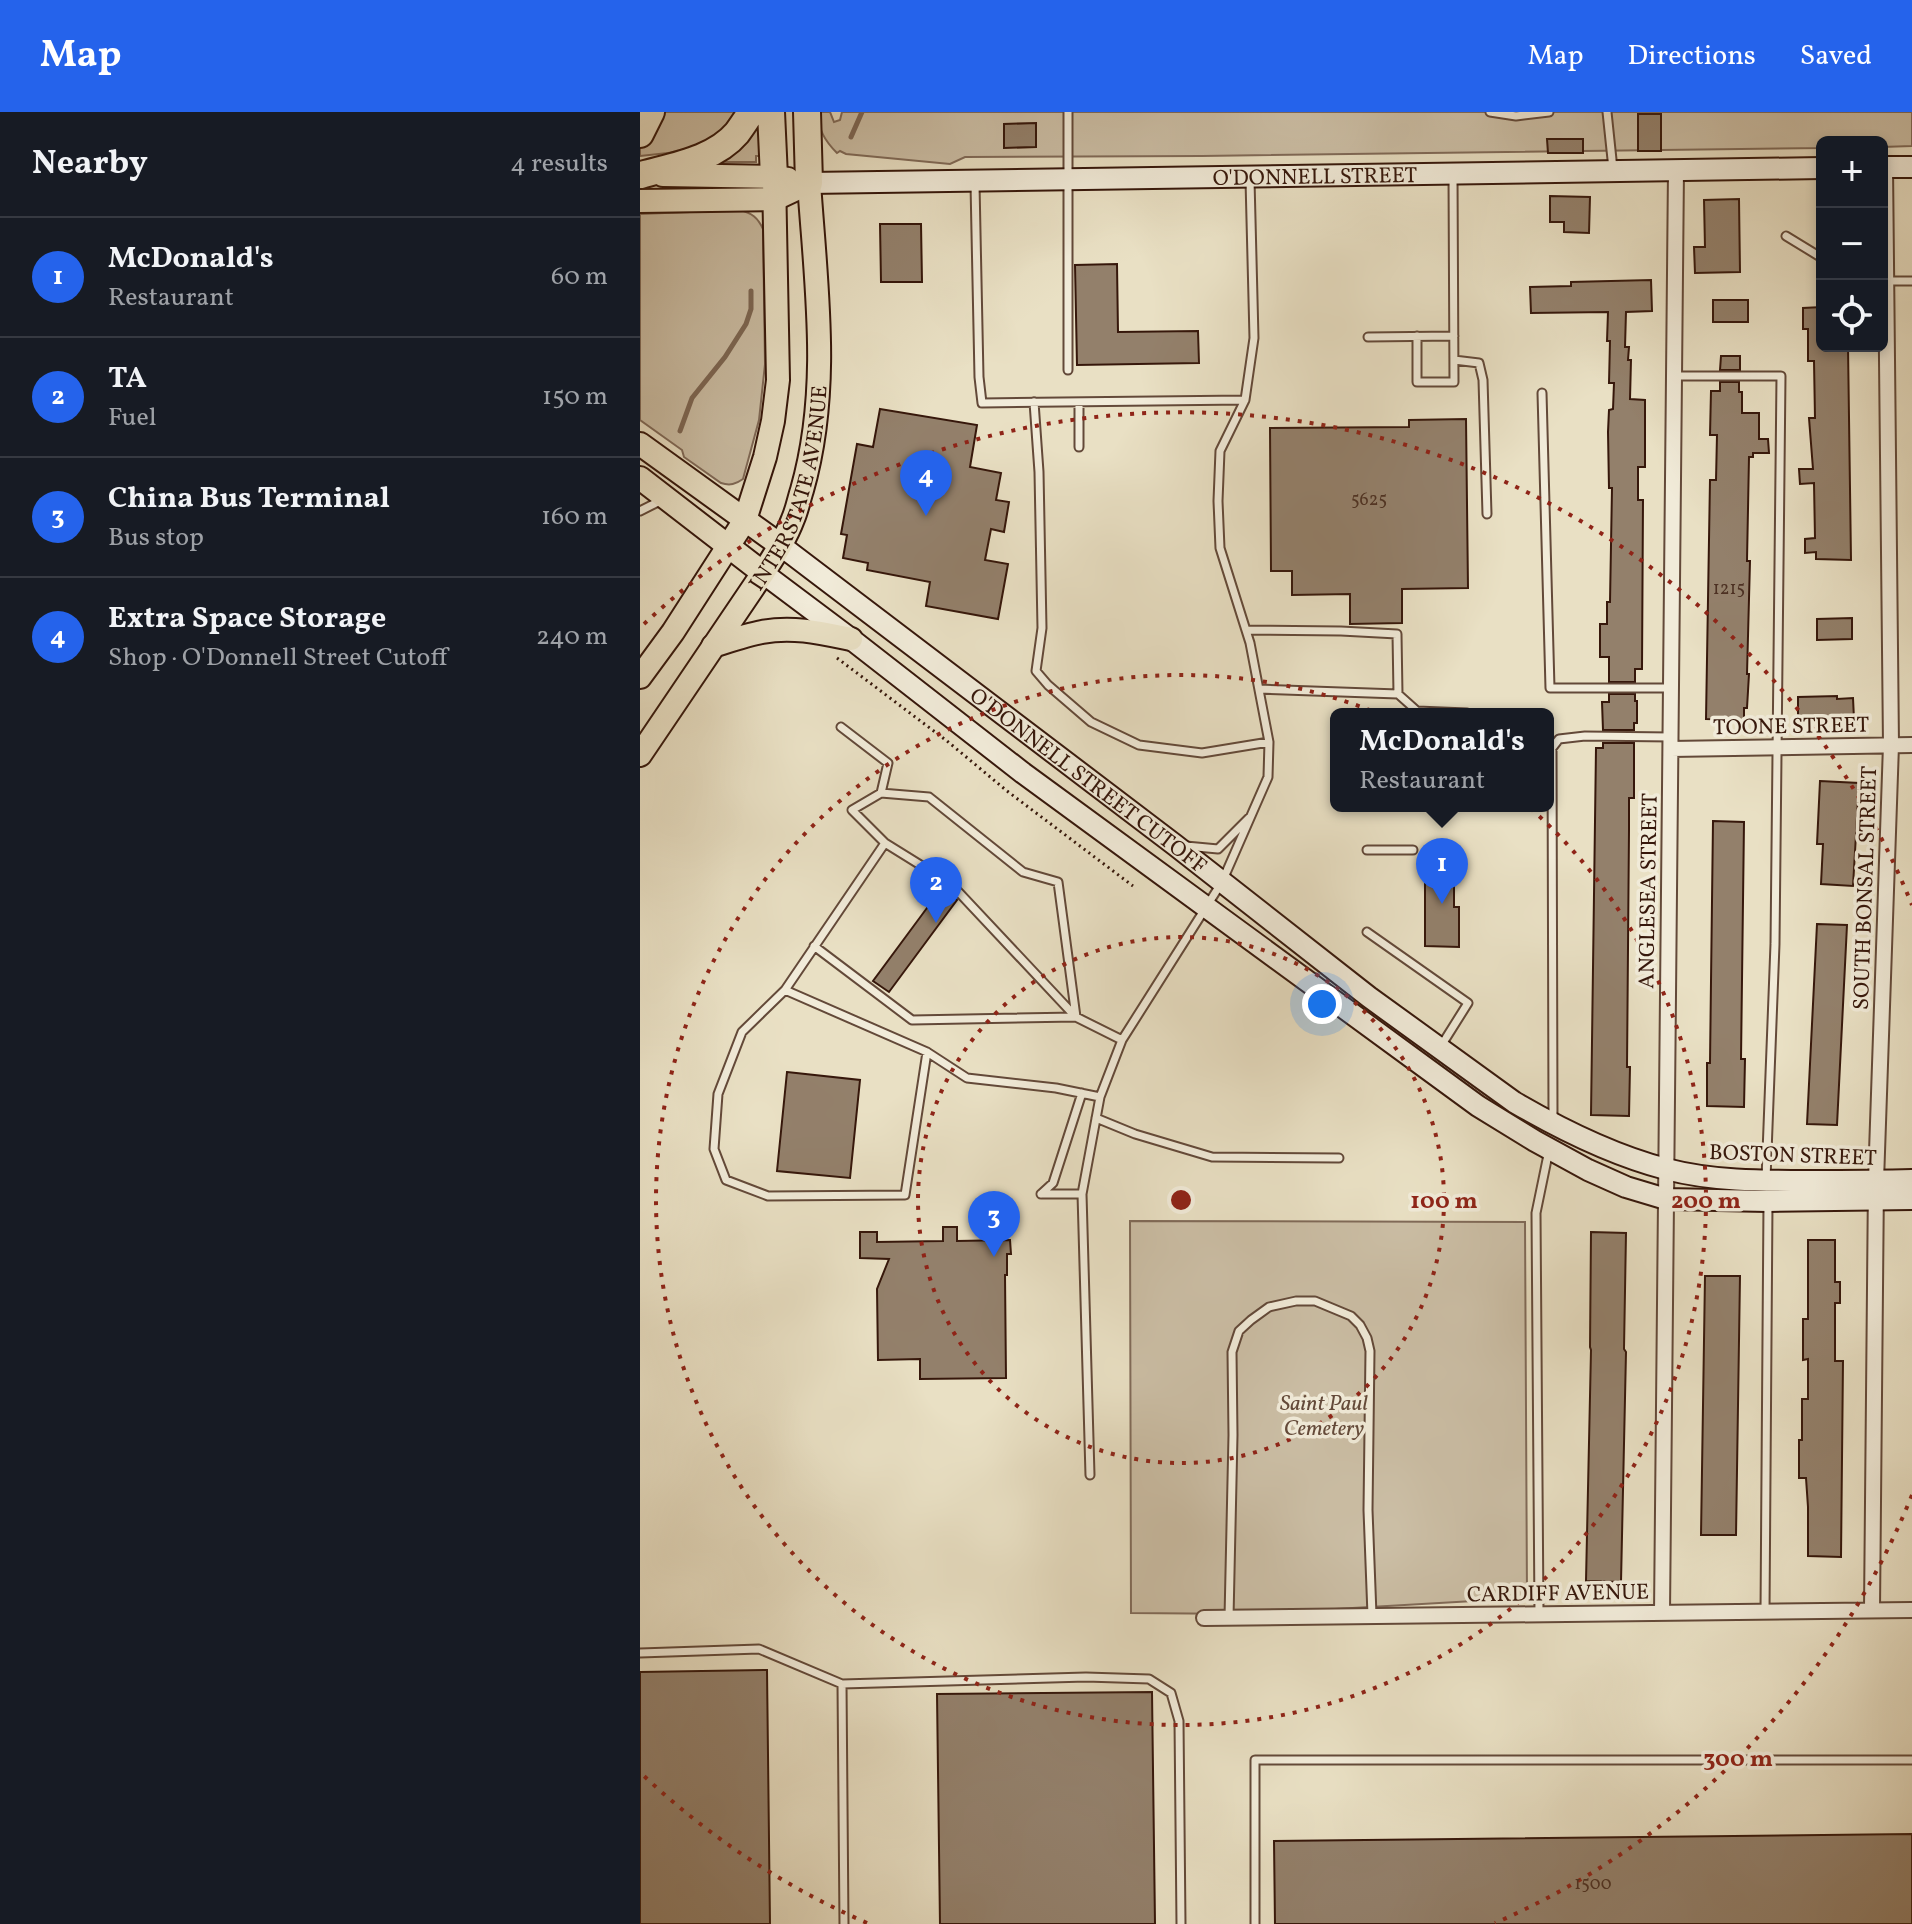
<!DOCTYPE html>
<meta charset="utf-8">
<style>
:root{--surface:#171b24;--page:#20242c;--text:#f1f3f6;--muted:#9ea1a6;--line:#363941;--accent:#2563eb}
body{margin:0;font-family:Vollkorn,serif;background:var(--page);color:var(--text)}
.controls{position:absolute;right:24px;top:24px;display:grid;overflow:hidden;border-radius:12px;box-shadow:0 4px 12px #0003}
.controls button{width:72px;height:72px;display:grid;place-items:center;padding:0;border:0;border-bottom:2px solid var(--line);background:var(--surface);color:var(--text);font:40px sans-serif}
.you{position:absolute;left:682px;top:892px;width:28px;height:28px;margin:-20px;border:6px solid #fff;border-radius:50%;background:#1a73e8;box-shadow:0 0 0 12px #1a73e833}
.badge{display:grid;place-items:center;width:52px;height:52px;border-radius:50%;background:var(--accent);color:#fff;font-size:26px;font-weight:700}
.pin{position:absolute;translate:-50% -66px;filter:drop-shadow(0 2px 4px #0008)}
.pin::after{content:'';position:absolute;top:42px;width:28px;height:24px;background:inherit;clip-path:polygon(0 0,100% 0,50% 100%)}
.popup{position:absolute;left:690px;top:596px;width:224px;height:104px;box-sizing:border-box;display:grid;place-content:center;border-radius:12px;background:var(--surface);filter:drop-shadow(0 2px 6px #0005);font-size:26px;white-space:nowrap;color:var(--muted)}
.popup b{font-size:30px;color:var(--text)}
.popup::after{content:'';position:absolute;left:50%;top:100%;margin-left:-16px;border:16px solid transparent;border-top-color:var(--surface)}
.list{margin:0;padding:0;list-style:none}
h2{display:flex;justify-content:space-between;align-items:center;height:104px;margin:0;padding:0 32px;font-size:34px}
h2 small{font-size:26px;font-weight:400;color:var(--muted)}
.list li{display:grid;grid-template-columns:52px 1fr auto;gap:24px;align-items:center;box-sizing:border-box;height:120px;padding:0 32px;border-top:2px solid var(--line)}
.list b{display:block;font-size:30px;white-space:nowrap}
.list p{margin:0;font-size:26px;white-space:nowrap;color:var(--muted)}
.list em{font-size:26px;font-style:normal;color:var(--muted)}
.icon{flex:none;width:44px;height:44px;fill:none;stroke:currentColor;stroke-width:2;stroke-linecap:round;stroke-linejoin:round}
.map{position:relative;flex:none;width:1272px;height:1812px;overflow:hidden}
header{display:flex;align-items:center;gap:48px;box-sizing:border-box;height:112px;padding:0 40px;background:var(--accent);color:#fff}
header strong{font-size:38px}
nav{display:flex;gap:44px;margin-inline-start:auto;font-size:28px}
main{display:flex}
aside{flex:1;background:var(--surface)}
.map>svg:first-child{display:block}
</style>
<header>
<strong>Map</strong>
<nav><a>Map</a><a>Directions</a><a>Saved</a></nav>
</header>
<main>
<aside>
<h2>Nearby<small>4 results</small></h2>
<ul class="list">
<li><span class="badge">1</span><div><b>McDonald's</b><p>Restaurant</p></div><em>60 m</em></li>
<li><span class="badge">2</span><div><b>TA</b><p>Fuel</p></div><em>150 m</em></li>
<li><span class="badge">3</span><div><b>China Bus Terminal</b><p>Bus stop</p></div><em>160 m</em></li>
<li><span class="badge">4</span><div><b>Extra Space Storage</b><p>Shop · O'Donnell Street Cutoff</p></div><em>240 m</em></li>
</ul>
</aside>
<div class="map">
<svg width="1272" height="1812" viewBox="0 0 1272 1812">
<rect width="100%" height="100%" fill="#e9e0c4"/>
<filter id="stains"><feTurbulence type="fractalNoise" baseFrequency=".0025" numOctaves="4"/><feColorMatrix values="0 0 0 0 .2 0 0 0 0 .09 0 0 0 0 .02 0 0 0 .5 -.17"/></filter>
<radialGradient id="worn" r=".72"><stop offset=".6" stop-color="#630" stop-opacity="0"/><stop offset="1" stop-color="#630" stop-opacity=".3"/></radialGradient>
<path fill="#cbbea5" stroke="#806a58" stroke-width="2" d="M0,0H98L85,17L55,38L53,34L37,40L0,44Z
M177,0H190L194,10L200,8L202,0H1272V34L1242,35V30H1182V36L562,44L325,45L310,52L206,42L200,39L197,41C184,28 179,18 177,0Z
M118,7L120,44H116V50H72Z
M100,98C112,101 118,106 123,117L125,252L119,308L103,367C96,372 90,374 81,371L44,345L42,338L0,308V102Z
M490,1109L885,1110L887,1486L609,1502L491,1501Z"/>
<g fill="none" stroke-linecap="round" stroke-linejoin="round">
<path stroke="#7d6754" stroke-width="5" d="M211,25L222,0
M40,319L52,286L85,245L106,212L111,197V179"/>
</g>
<path fill="#93806b" stroke="#36170b" stroke-width="2" d="M998,2H1021V39H998Z
M396,11V35L364,36V12Z
M907,27H943V41H908Z
M910,84L950,85L949,121L924,120V110H910Z
M1099,87L1100,160L1055,161L1054,135H1065L1064,88Z
M240,112H281L282,170H241Z
M477,152L478,220L558,219L559,251L437,253L435,153Z
M1011,168L1012,199L986,200L985,235H989L988,248H991L990,287L1005,288V355H998V388H1003L1002,557H995V570H969V545H960V512H967V490H970L972,376H969L968,320L969,298L973,297L974,271H969L970,229H967L968,200L891,201L890,175L931,174V170Z
M1073,188H1108V210H1073Z
M1182,195V234H1208L1211,448L1176,447V440L1165,441V427L1175,426L1174,371L1160,372L1159,357H1173L1169,306H1175L1174,249H1168V217H1163V196Z
M1081,244H1100V258H1080Z
M1080,270H1099V280H1102V301H1119V327H1128L1129,341H1113V345H1109L1107,449H1110L1107,562H1109L1107,596H1104V608L1066,607L1070,368H1076L1077,323H1070L1071,279H1080Z
M240,297L337,313L330,355L361,361L356,388L369,390L364,420L351,417L345,448L368,452L358,507L286,494L290,470L227,458L228,451L203,446L207,423L201,422L217,332L233,335Z
M826,307L828,476L762,477V511L710,512V482L652,483V459H631L630,316L769,315V308Z
M1212,506V527L1177,528V507Z
M969,582H995V589H997V611H994V618H963L962,590H969Z
M1197,584V587L1213,586L1214,607L1158,608V585Z
M963,631H994V686H989V718L987,955H990L989,1004L951,1003L956,636H963Z
M1180,669L1219,671L1213,774L1181,772L1183,732H1177Z
M1073,709L1104,710L1101,947H1105L1104,995L1067,994V951H1070Z
M788,762H814V795H819V835L785,834V768H788Z
M301,777L317,788L249,880L233,869Z
M1177,812L1207,813L1197,1013L1167,1012Z
M147,960L220,968L210,1066L137,1059Z
M303,1115H317V1129L370,1128L371,1142H367V1163H365L366,1266L280,1267V1247L238,1248L237,1177L249,1147L220,1146V1120H237V1130L303,1129Z
M951,1120L986,1121L984,1237L986,1240L981,1470L946,1469L951,1238L950,1235Z
M1168,1128H1195V1170H1200V1191H1195V1249H1203L1201,1445L1168,1444V1395L1166,1366H1159V1328H1162V1287H1168V1247L1163,1248V1207H1168Z
M1065,1164H1100L1096,1423H1061Z
M127,1558L130,1812H0V1560Z
M512,1580L515,1812H300L297,1582Z
M1272,1722V1812H635L634,1729Z"/>
<g fill="none" stroke-linecap="round" stroke-linejoin="round">
<defs>
<path id="lane" d="M428,0V258
M850,0L876,4L909,0
M967,0L973,57
M335,72L339,265L342,291L605,288
M1146,124L1182,146
M1246,169H1272
M777,224V270H814L813,63
M728,225L814,224
M814,248L839,251L843,268L847,402
M1034,264H1141L1135,832L1126,1067
M902,281L910,576H1031
M394,290L399,360L402,516L396,559L408,573L451,610L499,633L562,641L629,630
M439,290V335
M0,399L20,389
M607,518L701,519L757,522L758,582L777,599L827,601
M619,577L758,582
M201,615L248,651L241,681
M245,731L311,772L434,903
M546,734L578,737L609,706
M727,738H773
M727,820L828,891L801,934
M174,834L272,908L436,905L482,928
M145,878L287,940L327,966L416,976L460,985
M287,940L265,1083L128,1084L86,1068L74,1037L78,982L102,920L145,878L245,731L212,698L241,681L289,685L383,760L418,770L436,905
M456,1006L495,1022L572,1045L699,1046
M913,1007L912,636L919,627L945,624L1031,625
M401,1082L413,1071L442,981
M401,1082H442
M450,1363L442,1082L460,985L482,928L582,770L628,665L629,630L610,531L580,436L578,389L580,339L605,288L614,226L610,68
M1125,1499L1128,1091
M899,1502L896,1101L909,1038
M589,1506L593,1323L592,1240L599,1219L611,1208L629,1195L656,1189H675L711,1204L720,1213L727,1226L730,1239L728,1398L732,1503
M0,1541L119,1537L202,1572L204,1812
M202,1572L446,1565L509,1567L531,1581L539,1609L541,1812
M615,1812V1648H1272"/>
<path id="street" d="M1031,637L1272,633
M1232,1498L1236,1069L1251,633L1245,55
M1022,1501L1036,58
M564,1506L1272,1498"/>
<g id="secondary">
<path d="M1242,55H1272"/>
<path id="s1" d="M169,71L1182,56"/>
<path id="s2" d="M140,433L535,733L729,885L874,990C922,1018 972,1043 1026,1057C1072,1069 1120,1069 1167,1069C1202,1069 1237,1069 1272,1068"/>
<path d="M123,461L211,527L383,661L771,945L838,994L895,1029L948,1058L986,1075L1026,1087L1128,1089L1272,1087"/>
</g>
<g id="primary">
<path d="M23,63L134,65L148,67"/>
<path d="M0,89L135,87L169,71"/>
<path d="M0,332L140,433"/>
<path d="M0,366L123,461"/>
<path d="M73,534C89,529 106,523 122,520C153,514 182,521 211,527"/>
<path d="M0,565L33,520L105,408L125,345L133,309L138,268L134,65"/>
<path id="s3" d="M0,643L123,461C134,444 146,426 153,407C157,398 159,387 162,378C191,277 176,174 169,71"/>
</g>
<path id="highway" d="M131,0L134,65
M167,0L169,71
M0,22L11,0
M1,63C33,54 74,48 97,21C102,14 107,7 111,0"/>
</defs>
<use href="#lane" stroke="#634939" stroke-width="11"/>
<use href="#street" stroke="#634939" stroke-width="18"/>
<use href="#secondary" stroke="#36170b" stroke-width="24"/>
<use href="#primary" stroke="#36170b" stroke-width="26"/>
<use href="#highway" stroke="#36170b" stroke-width="30"/>
<path stroke="#36170b" stroke-width="3" stroke-dasharray="2 4" stroke-linecap="butt" d="M197,546L307,629L367,679L493,774"/>
<use href="#lane" stroke="#f1ebd9" stroke-width="7"/>
<use href="#street" stroke="#f1ebd9" stroke-width="14"/>
<use href="#secondary" stroke="#f1ebd9" stroke-width="20"/>
<use href="#primary" stroke="#e9e0c4" stroke-width="22"/>
<use href="#highway" stroke="#e9e0c4" stroke-width="26"/>
</g>
<g fill="none" stroke="#8f2418" stroke-width="4" stroke-dasharray="4 8">
<circle cx="541" cy="1088" r="263"/>
<circle cx="541" cy="1088" r="525"/>
<path d="M1272 1383A788 788 0 0 1 855 1811M227 1811A788 788 0 0 1 4 1664M4 512A788 788 0 0 1 1272 793"/>
</g>
<g text-anchor="middle" stroke-width="7" stroke-linejoin="round" paint-order="stroke">
<g font-size="18" fill="#4d3123">
<text x="729" y="393">5625</text>
<text x="1089" y="482">1215</text>
<text x="953" y="1777">1500</text>
</g>
<g font-size="22" fill="#36170b" stroke="#f1ebd9">
<text dy="8" stroke="none"><textPath href="#s1" startOffset="506">O'DONNELL STREET</textPath></text>
<text dy="8" stroke="none"><textPath href="#s3" startOffset="310">INTERSTATE AVENUE</textPath></text>
<text transform="translate(1151 613) rotate(-1)" y="8">TOONE STREET</text>
<text dy="8" stroke="none"><textPath href="#s2" startOffset="388">O'DONNELL STREET CUTOFF</textPath></text>
<text transform="translate(1224 776) rotate(-88)" y="8">SOUTH BONSAL STREET</text>
<text transform="translate(1007 779) rotate(-89)" y="8">ANGLESEA STREET</text>
<text transform="translate(1153 1042) rotate(2)" y="8">BOSTON STREET</text>
<text transform="translate(918 1480) rotate(-1)" y="8">CARDIFF AVENUE</text>
</g>
<g font-size="22" font-style="italic" fill="#634939" stroke="#f1ebd9">
<text x="684" y="1298">Saint Paul<tspan x="684" dy="25">Cemetery</tspan></text>
</g>
</g>
<circle cx="541" cy="1088" r="12" fill="#8f2418" stroke="#f1ebd9" stroke-width="4"/>
<g font-size="24" text-anchor="middle" font-weight="bold" fill="#8f2418" stroke="#f1ebd9" stroke-width="7" stroke-linejoin="round" paint-order="stroke">
<text x="804" y="1096">100 m</text>
<text x="1066" y="1096">200 m</text>
<text x="1098" y="1654">300 m</text>
</g>
<rect width="100%" height="100%" filter="url(#stains)"/>
<rect width="100%" height="100%" fill="url(#worn)"/>
</svg>
<div class="controls">
<button>+</button>
<button>−</button>
<button><svg class="icon" aria-label="locate" viewBox="0 0 24 24"><circle cx="12" cy="12" r="6"/><path d="M12 2v4M12 18v4M2 12h4M18 12h4"/></svg></button>
</div>
<div class="you"></div>
<div class="pin badge" style="left:802px;top:792px">1</div>
<div class="popup"><b>McDonald's</b>Restaurant</div>
<div class="pin badge" style="left:296px;top:811px">2</div>
<div class="pin badge" style="left:354px;top:1145px">3</div>
<div class="pin badge" style="left:286px;top:404px">4</div>
</div>
</main>
